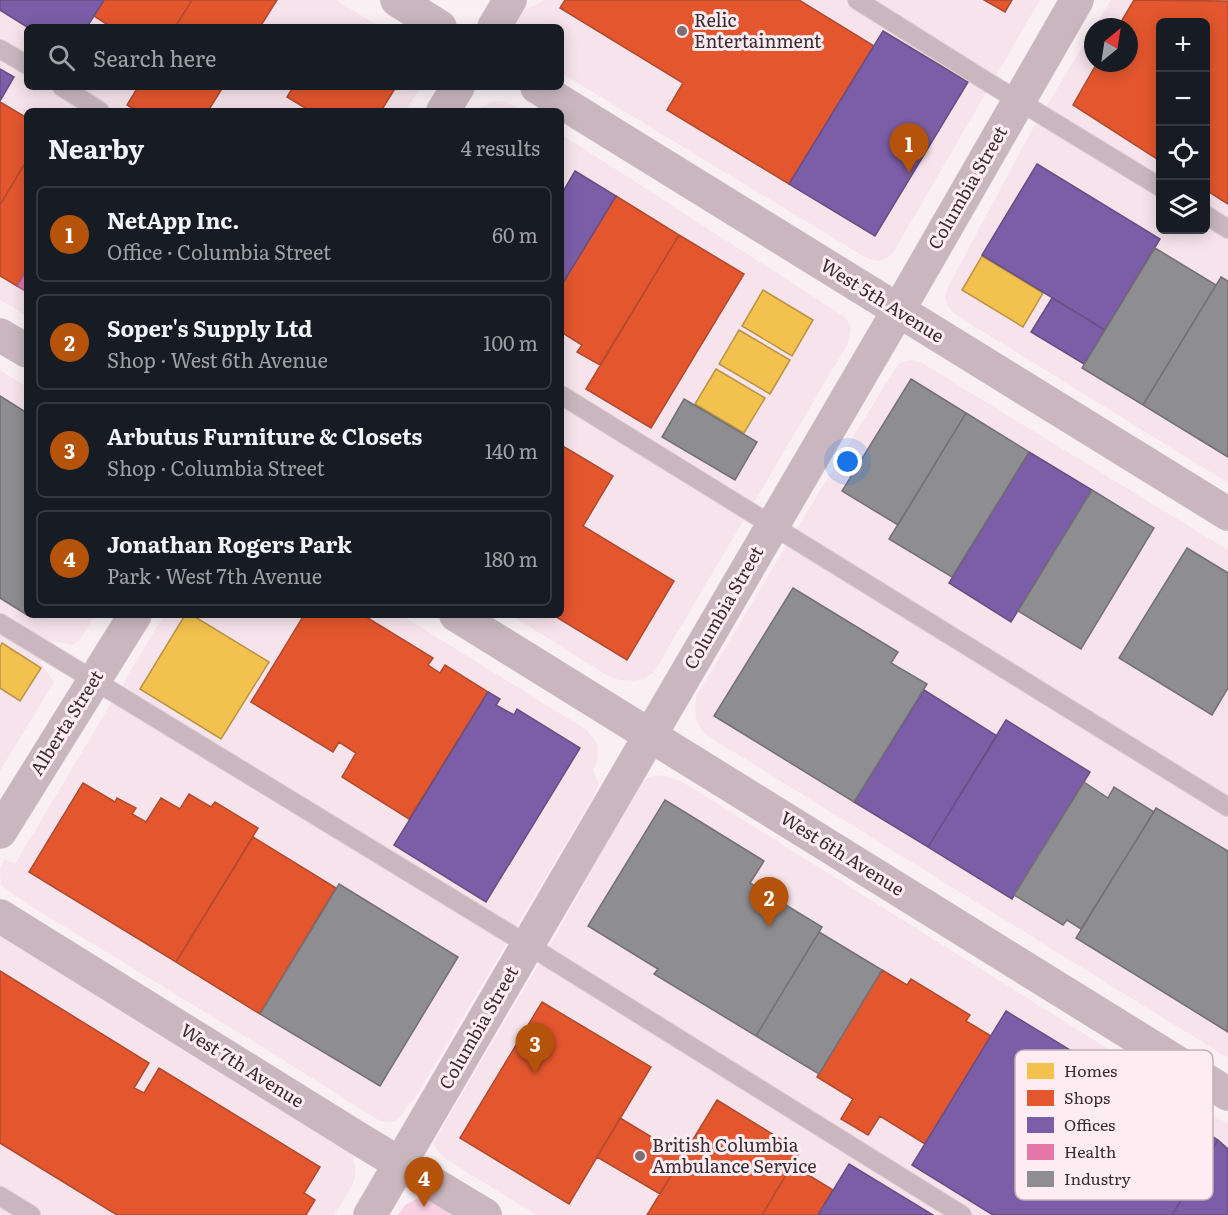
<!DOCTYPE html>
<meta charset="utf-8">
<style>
:root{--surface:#171b24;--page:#242831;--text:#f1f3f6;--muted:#9ea1a6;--line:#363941;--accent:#b45309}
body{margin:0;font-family:Literata,serif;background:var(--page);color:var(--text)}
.controls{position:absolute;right:18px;top:18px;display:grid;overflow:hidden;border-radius:9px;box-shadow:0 3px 15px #0003}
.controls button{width:54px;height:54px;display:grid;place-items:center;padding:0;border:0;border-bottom:2px solid var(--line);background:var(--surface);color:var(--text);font:30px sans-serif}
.compass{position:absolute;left:1084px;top:18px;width:54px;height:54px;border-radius:50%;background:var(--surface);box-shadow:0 3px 15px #0003;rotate:30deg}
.you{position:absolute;left:848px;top:462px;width:21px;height:21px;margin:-15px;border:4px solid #fff;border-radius:50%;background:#1a73e8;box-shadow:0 0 0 9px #1a73e833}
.badge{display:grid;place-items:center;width:39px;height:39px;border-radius:50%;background:var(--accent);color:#fff;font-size:20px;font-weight:700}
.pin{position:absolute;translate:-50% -50px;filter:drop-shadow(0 2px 3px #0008)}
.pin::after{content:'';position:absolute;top:32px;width:21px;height:18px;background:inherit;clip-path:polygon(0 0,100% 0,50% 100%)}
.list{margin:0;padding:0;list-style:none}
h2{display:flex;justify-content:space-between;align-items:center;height:78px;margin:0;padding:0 24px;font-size:26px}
h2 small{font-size:20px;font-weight:400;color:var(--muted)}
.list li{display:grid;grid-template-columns:39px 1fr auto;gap:18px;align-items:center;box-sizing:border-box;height:96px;margin:0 12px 12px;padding:0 12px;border:2px solid var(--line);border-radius:9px}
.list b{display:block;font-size:22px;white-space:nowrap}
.list p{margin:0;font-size:20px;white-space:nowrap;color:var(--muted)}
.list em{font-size:20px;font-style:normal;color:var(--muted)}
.icon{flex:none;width:33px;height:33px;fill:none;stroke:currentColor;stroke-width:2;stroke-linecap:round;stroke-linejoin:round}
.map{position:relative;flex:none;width:1228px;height:1215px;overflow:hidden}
.search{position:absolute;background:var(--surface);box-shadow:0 3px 15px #0003;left:24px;top:24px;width:540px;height:66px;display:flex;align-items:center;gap:15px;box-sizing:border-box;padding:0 21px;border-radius:9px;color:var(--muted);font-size:22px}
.panel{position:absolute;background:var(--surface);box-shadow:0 3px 15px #0003;left:24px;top:108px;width:540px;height:510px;border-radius:9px}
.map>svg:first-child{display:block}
</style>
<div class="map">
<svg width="1228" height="1215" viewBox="0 0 1228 1215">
<rect width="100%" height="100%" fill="#faf0f4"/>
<path fill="#f7e3eb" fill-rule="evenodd" d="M0,0H336L380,27H27V87H420L406,111H27V316L0,300Z
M544,0H1040L894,251L887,258L879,261L872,260L863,256L561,73V27H514L524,10L542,2Z
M1111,0H1228V483L956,315L948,307L945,297L948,287L1028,137L1093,29V63H1129V27H1094ZM1160,22H1206V230H1160Z
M503,101L525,111H478L480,108L491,102Z
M561,134L845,317L851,327L848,343L654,672L644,679L631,681L619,680L608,676L511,615H561Z
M911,360L922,363L1228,550V1058L708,736L701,730L696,719L695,708L696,697L778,559L895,369L900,363Z
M0,370L27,387V615H95L79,641L72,645L54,641L40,663L54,682L0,771Z
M164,615H401L587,730L598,745V759L593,770L599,784L592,799L415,1098L408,1105L402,1115L394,1121L387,1122L378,1120L269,1051L32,907L8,891L1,885L0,868L5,859L15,864Z
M662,775L681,781L1228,1124V1215H537L444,1158L437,1150L434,1144L436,1138L557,933L639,785L646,779L653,776Z
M0,934L352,1153L355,1166V1177L352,1186L334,1215H0Z"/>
<path fill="#f9d1e2" d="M419,1198L431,1199L457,1215H398L406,1204Z"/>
<path fill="#f2c14e" stroke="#ba9445" stroke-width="1.5" d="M982,256L1043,293L1023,327L962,290Z
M763,290L813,320L792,356L742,326Z
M739,330L790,360L770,394L719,364Z
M716,369L765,398L744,433L695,404Z
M185,615H192L269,662L221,739L140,689Z
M2,643L41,668L20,701L0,688V647Z"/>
<path fill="#e4572e" stroke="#b14a2f" stroke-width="1.5" d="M104,0H192L175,27H111L94,16Z
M192,0H277L260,27H175Z
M565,0H799L874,46L789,184L667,110L683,83L560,8Z
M984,0H1012L1005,12Z
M1134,0L1228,1V204L1206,190V22H1160V161L1073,105L1097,63H1129V27H1118Z
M138,87H223L208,111H137L127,105Z
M293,87H396L381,111H310L287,97Z
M0,102L27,118V160L0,205Z
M27,160V269L17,286L0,276V205Z
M616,196L679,235L600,365L577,352L582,345L561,332V286Z
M679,235L744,274L651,428L586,389Z
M561,445L613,476L583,526L674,581L627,660L553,615H561Z
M304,615H363L433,658L428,665L440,673L445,665L488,692L409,819L342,777L356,753L339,742L333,752L251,702Z
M83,783L115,802L117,798L136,808L132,814L146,822L161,798L180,809L189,794L211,807L215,802L258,828L176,962L29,872Z
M253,837L336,888L260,1014L176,962Z
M882,970L907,985L911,979L970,1015L966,1021L991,1036L925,1144L880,1116L868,1135L841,1119L853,1099L817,1077Z
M0,971L149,1063L134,1088L144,1093L159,1068L320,1167L304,1193L315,1200L306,1215H117L0,1143Z
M542,1002L651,1067L569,1204L460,1138Z
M717,1100L800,1151L792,1165L762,1215H647Z
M620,1118L683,1156L660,1194L597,1157Z
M792,1165L833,1190L818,1215H762Z"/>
<path fill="#7b5ea7" stroke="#674f84" stroke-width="1.5" d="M0,0H104L87,27H27L0,10Z
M883,31L968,82L875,236L789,184Z
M0,69L14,77L0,101Z
M1037,164L1160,239L1105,330L982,255Z
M575,171L616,196L561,286V195Z
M1052,298L1105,330L1084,364L1031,332Z
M1029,452L1092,490L1011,622L949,583Z
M924,690L997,736L928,847L854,802Z
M488,692L500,699L496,705L514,715L517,709L580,748L486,902L394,845Z
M1006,720L1090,772L1012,899L928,847Z
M1006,1011L1218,1140L1172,1215H993L912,1165Z
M1218,1140L1228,1149V1215H1172Z
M849,1164L933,1215H818Z"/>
<path fill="#e377a8" stroke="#b06084" stroke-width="1.5" d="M27,269V292L17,286Z"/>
<path fill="#8d8d92" stroke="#747075" stroke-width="1.5" d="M1155,248L1216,285L1143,405L1082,368Z
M1221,277L1228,281V457L1143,405Z
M911,379L966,413L898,525L842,491Z
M0,396L27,413V615L0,598Z
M684,399L757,442L735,480L662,437Z
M966,413L1029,452L952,577L889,539Z
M1092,490L1154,528L1081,649L1018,611Z
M1187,548L1228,573V688L1212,715L1119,658Z
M793,588L898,652L891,663L927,684L854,802L714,716Z
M1084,782L1108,798L1114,787L1154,812L1081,929L1067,920L1063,925L1014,895Z
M665,800L764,861L750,883L822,927L756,1036L654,974L658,969L588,926Z
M1156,808L1228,851V1032L1076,938Z
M339,884L458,957L380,1086L260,1014Z
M819,932L882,970L819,1074L756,1036Z"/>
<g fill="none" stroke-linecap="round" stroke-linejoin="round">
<defs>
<path id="service" d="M857,0L986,81L1160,187
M0,49L27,65
M62,87L100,111
M1206,215L1228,229
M561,395L1228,807
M0,623L528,945L962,1215
M0,1196L31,1215"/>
<path id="minor" d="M397,0L440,27
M494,27L510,0
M537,87L1228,514
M443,111L458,87
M0,335L27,351
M456,615L1228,1094
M0,832L135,615
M370,1215L898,311L1077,0"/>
<path id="tertiary" d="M0,916L359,1139L485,1215"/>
</defs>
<use href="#service" stroke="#d6cdd1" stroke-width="20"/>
<use href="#minor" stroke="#d6cdd1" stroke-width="34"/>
<use href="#tertiary" stroke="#d6cdd1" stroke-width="34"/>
<use href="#service" stroke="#c9b6be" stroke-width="18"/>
<use href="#minor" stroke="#c9b6be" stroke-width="33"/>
<use href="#tertiary" stroke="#c9b6be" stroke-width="33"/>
</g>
<g fill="#7d7075" stroke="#fdedf3" stroke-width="2">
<circle cx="682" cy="31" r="6"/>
<circle cx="640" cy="1156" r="6"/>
</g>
<g text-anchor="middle" stroke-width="6" stroke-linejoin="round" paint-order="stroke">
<g font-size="18" fill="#392b31" stroke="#fdedf3" text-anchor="start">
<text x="694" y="27">Relic<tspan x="694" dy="21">Entertainment</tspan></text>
<text x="652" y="1152">British Columbia<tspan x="652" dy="21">Ambulance Service</tspan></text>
</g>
<g font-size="18" fill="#392b31" stroke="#fdedf3">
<text transform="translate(968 188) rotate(-60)" y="6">Columbia Street</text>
<text transform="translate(882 301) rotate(32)" y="6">West 5th Avenue</text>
<text transform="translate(724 608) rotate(-60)" y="6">Columbia Street</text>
<text transform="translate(67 723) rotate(-58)" y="6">Alberta Street</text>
<text transform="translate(842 854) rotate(32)" y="6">West 6th Avenue</text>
<text transform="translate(479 1028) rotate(-60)" y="6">Columbia Street</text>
<text transform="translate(242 1066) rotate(32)" y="6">West 7th Avenue</text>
</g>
</g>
<rect x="1015" y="1050" width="198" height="150" rx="9" fill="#fdedf3" stroke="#c2b3b9" stroke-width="1.5"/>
<rect x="1027" y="1063" width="27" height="16" fill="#f2c14e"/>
<rect x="1027" y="1090" width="27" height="16" fill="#e4572e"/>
<rect x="1027" y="1117" width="27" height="16" fill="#7b5ea7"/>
<rect x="1027" y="1144" width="27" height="16" fill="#e377a8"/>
<rect x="1027" y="1171" width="27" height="16" fill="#8d8d92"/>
<g font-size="16" fill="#392b31">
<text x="1064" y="1077">Homes</text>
<text x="1064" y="1104">Shops</text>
<text x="1064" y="1131">Offices</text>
<text x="1064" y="1158">Health</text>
<text x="1064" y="1185">Industry</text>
</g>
</svg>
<div class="controls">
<button>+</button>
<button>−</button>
<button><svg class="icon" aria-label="locate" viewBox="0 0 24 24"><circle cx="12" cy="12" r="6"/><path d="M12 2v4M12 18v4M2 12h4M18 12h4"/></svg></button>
<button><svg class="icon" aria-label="layers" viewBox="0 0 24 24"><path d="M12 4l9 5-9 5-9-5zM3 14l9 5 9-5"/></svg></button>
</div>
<svg class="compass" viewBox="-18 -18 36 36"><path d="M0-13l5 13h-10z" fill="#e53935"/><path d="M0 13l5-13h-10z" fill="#9ea1a6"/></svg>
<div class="you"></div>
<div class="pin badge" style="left:909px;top:173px">1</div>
<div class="pin badge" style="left:769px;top:927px">2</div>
<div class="pin badge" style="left:535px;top:1073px">3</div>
<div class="pin badge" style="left:424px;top:1207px">4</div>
<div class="search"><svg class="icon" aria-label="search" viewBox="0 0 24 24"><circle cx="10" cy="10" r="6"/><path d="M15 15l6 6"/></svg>Search here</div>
<section class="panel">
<h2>Nearby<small>4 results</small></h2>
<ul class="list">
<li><span class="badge">1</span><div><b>NetApp Inc.</b><p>Office · Columbia Street</p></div><em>60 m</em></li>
<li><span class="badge">2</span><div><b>Soper's Supply Ltd</b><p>Shop · West 6th Avenue</p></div><em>100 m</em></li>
<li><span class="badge">3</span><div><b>Arbutus Furniture &amp; Closets</b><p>Shop · Columbia Street</p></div><em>140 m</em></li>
<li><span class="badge">4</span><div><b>Jonathan Rogers Park</b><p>Park · West 7th Avenue</p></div><em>180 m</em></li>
</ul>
</section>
</div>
